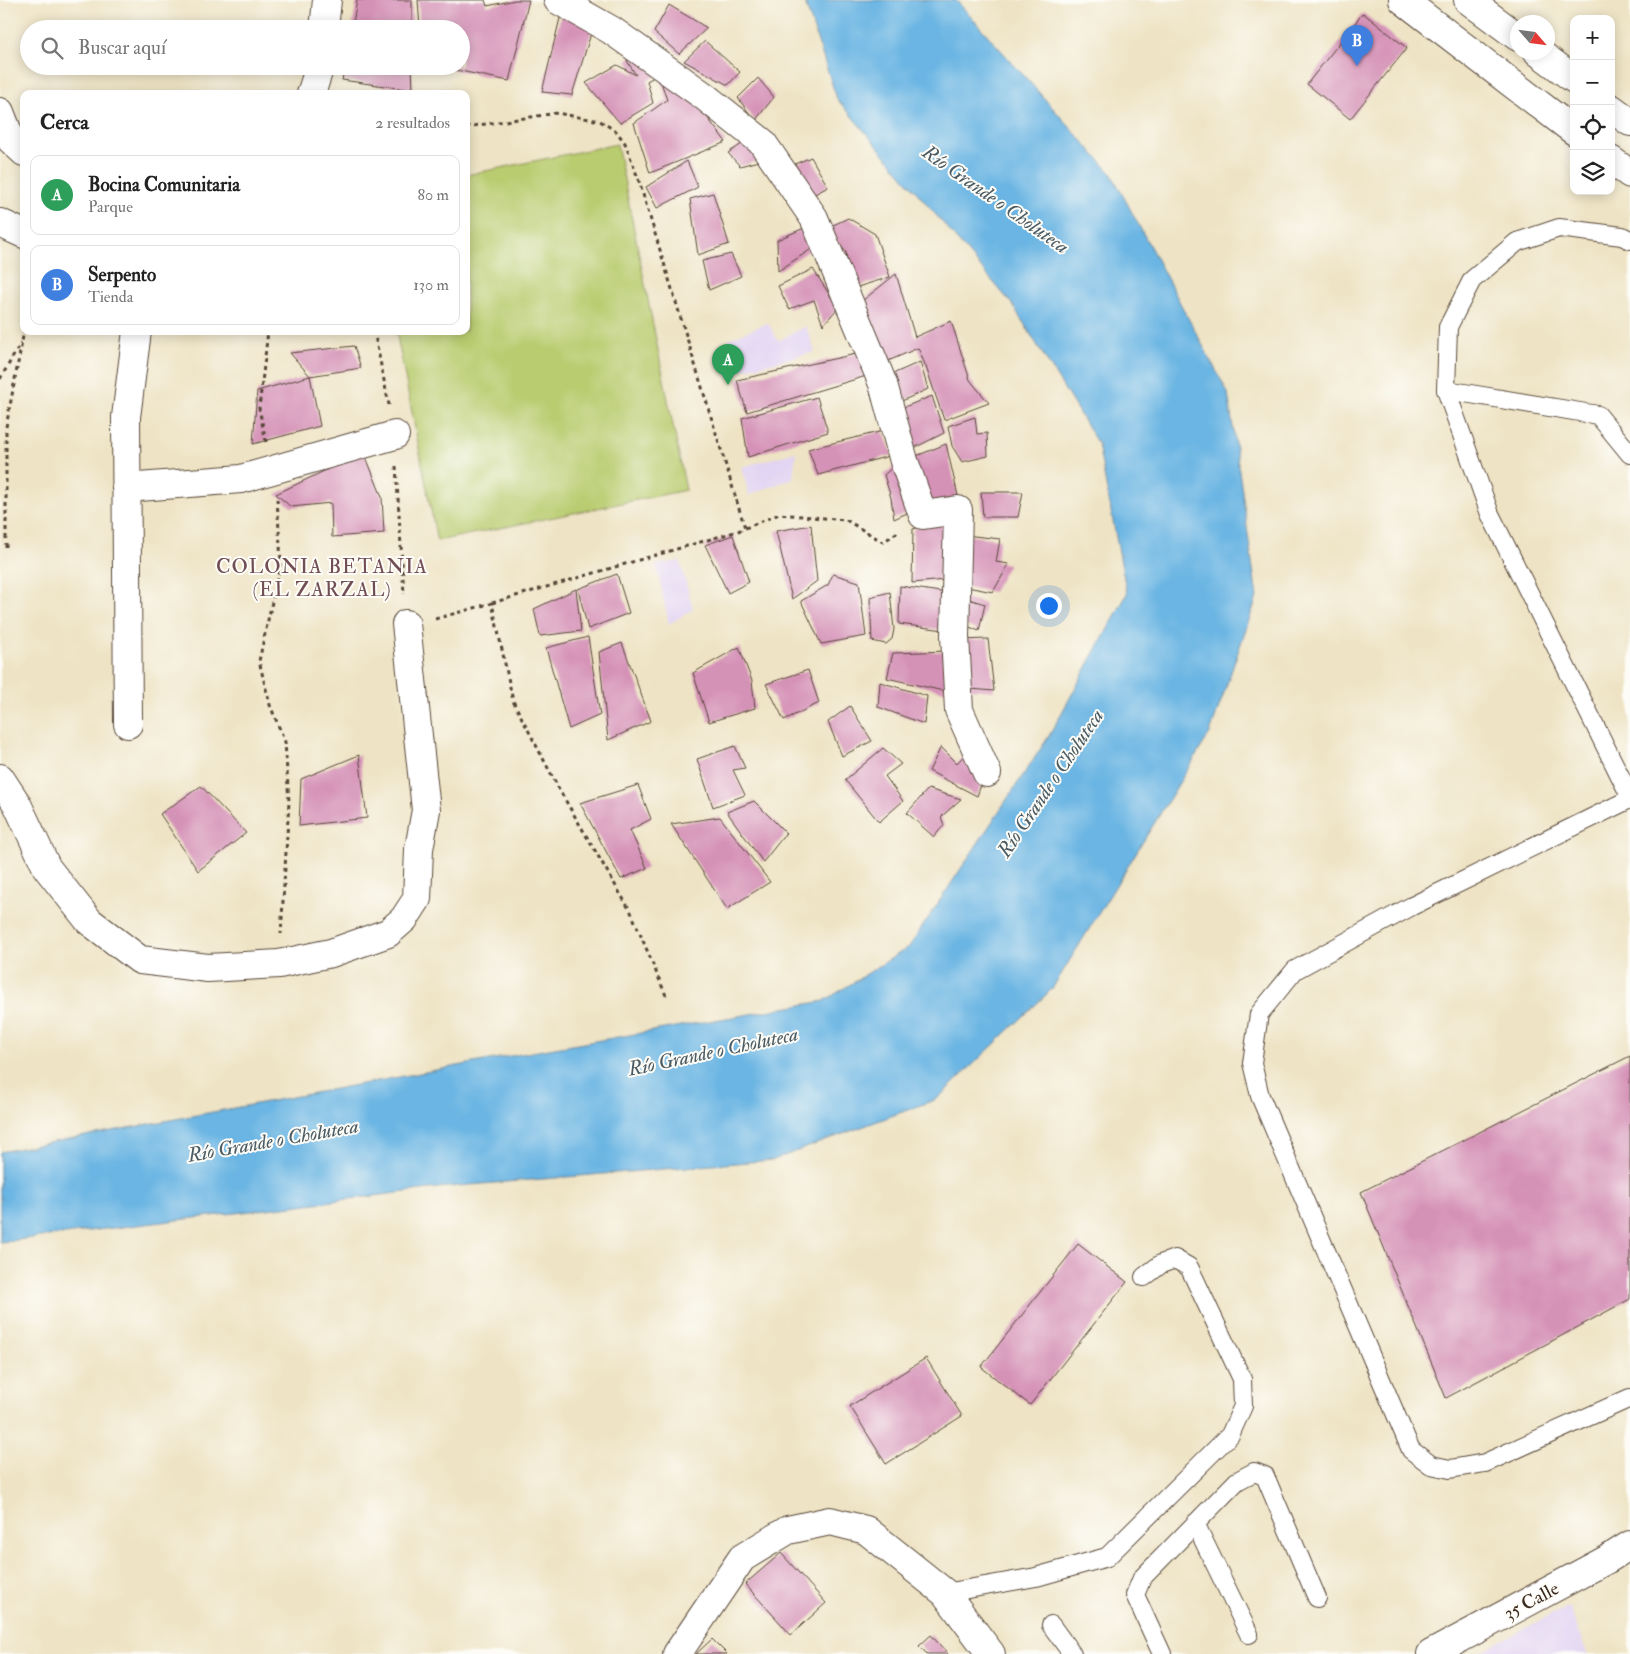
<!DOCTYPE html>
<html lang="es">
<meta charset="utf-8">
<style>
:root{--surface:#fff;--page:#f6f6f6;--text:#222;--muted:#767676;--line:#e0e0e0;--accent:#2563eb}
body{margin:0;font-family:"IM FELL Double Pica",serif;background:var(--page);color:var(--text)}
.controls{position:absolute;right:15px;top:15px;display:grid;overflow:hidden;border-radius:10px;box-shadow:0 2px 12px #0003}
.controls button{width:45px;height:45px;display:grid;place-items:center;padding:0;border:0;border-bottom:1px solid var(--line);background:var(--surface);color:var(--text);font:25px sans-serif}
.compass{position:absolute;left:1510px;top:15px;width:45px;height:45px;border-radius:50%;background:var(--surface);box-shadow:0 2px 12px #0003;rotate:118deg}
.you{position:absolute;left:1048px;top:605px;width:18px;height:18px;margin:-12px;border:4px solid #fff;border-radius:50%;background:#1a73e8;box-shadow:0 0 0 8px #1a73e833}
.badge{display:grid;place-items:center;width:32px;height:32px;border-radius:50%;background:var(--accent);color:#fff;font-size:16px;font-weight:700}
.pin{position:absolute;translate:-50% -41px;filter:drop-shadow(0 1px 2px #0008)}
.pin::after{content:'';position:absolute;top:26px;width:18px;height:15px;background:inherit;clip-path:polygon(0 0,100% 0,50% 100%)}
.list{margin:0;padding:0;list-style:none}
h2{display:flex;justify-content:space-between;align-items:center;height:65px;margin:0;padding:0 20px;font-size:21px}
h2 small{font-size:16px;font-weight:400;color:var(--muted)}
.list li{display:grid;grid-template-columns:32px 1fr auto;gap:15px;align-items:center;box-sizing:border-box;height:80px;margin:0 10px 10px;padding:0 10px;border:1px solid var(--line);border-radius:10px}
.list b{display:block;font-size:19px;white-space:nowrap}
.list p{margin:0;font-size:16px;white-space:nowrap;color:var(--muted)}
.list em{font-size:16px;font-style:normal;color:var(--muted)}
.icon{flex:none;width:28px;height:28px;fill:none;stroke:currentColor;stroke-width:2;stroke-linecap:round;stroke-linejoin:round}
.map{position:relative;flex:none;width:1630px;height:1654px;overflow:hidden}
.search{position:absolute;background:var(--surface);box-shadow:0 2px 12px #0003;left:20px;top:20px;width:450px;height:55px;display:flex;align-items:center;gap:12px;box-sizing:border-box;padding:0 18px;border-radius:28px;color:var(--muted);font-size:19px}
.panel{position:absolute;background:var(--surface);box-shadow:0 2px 12px #0003;left:20px;top:90px;width:450px;height:245px;border-radius:10px}
.map>svg:first-child{display:block}
</style>
<div class="map">
<svg width="1630" height="1654" viewBox="0 0 1630 1654">
<rect width="100%" height="100%" fill="#fdfcf7"/>
<filter id="ink" filterUnits="userSpaceOnUse"><feTurbulence type="fractalNoise" baseFrequency=".02" numOctaves="2"/><feDisplacementMap in="SourceGraphic" scale="10" xChannelSelector="R" yChannelSelector="G"/><feConvolveMatrix kernelMatrix="1 2 1 2 8 2 1 2 1" color-interpolation-filters="sRGB"/></filter>
<filter id="wash" filterUnits="userSpaceOnUse"><feTurbulence type="fractalNoise" baseFrequency=".0096" numOctaves="4" result="noise"/><feDisplacementMap in="SourceGraphic" scale="20" xChannelSelector="R" yChannelSelector="G"/><feGaussianBlur stdDeviation="1.12" result="paint"/><feColorMatrix in="noise" values="0 0 0 0 0 0 0 0 0 0 0 0 0 0 0 0 0 1.4 0 .05"/><feComposite in="paint" operator="in"/></filter>
<g filter="url(#wash)">
<rect width="100%" height="100%" fill="#eee3c4"/>
<path fill="#e2d4f3" d="M768,323L778,341L806,326L815,352L742,370L728,339Z
M796,452L793,478L749,495L742,467Z
M680,561L693,609L669,624L656,565Z
M1569,1606L1587,1654H1476Z"/>
<path fill="#b9cc6f" stroke="#7a7b46" d="M617,144L686,490L437,541L396,331H466V175Z"/>
<path fill="#6ab5e3" stroke="#527080" d="M804,0H956L1111,173L1228,393L1257,597L1210,733L1052,989L937,1099L773,1160L446,1187L0,1242V1152L532,1052L824,1001L909,947L1049,736L1127,594L1098,444L1012,304L837,99Z"/>
<g id="blocks">
<path fill="#d592b7" d="M357,0H412V29H352Z
M418,0H485L487,6L515,0H529L509,81L441,67L461,66V29H420Z
M669,5L707,28L679,54L654,32Z
M562,10L593,27L572,95L542,92Z
M1363,13L1407,48L1350,119L1307,84Z
M705,41L740,72L728,85L684,61Z
M631,55L661,73L647,81L653,103L620,123L586,83L617,65L636,75L627,61Z
M345,66H412L413,90L342,80Z
M758,78L774,97L755,121L738,98Z
M660,79L691,96L726,142L650,173L634,123L667,100Z
M753,137L762,160L740,166L728,153Z
M811,157L828,187L811,196L795,164Z
M687,161L698,187L657,208L646,187Z
M713,193L729,244L698,255L690,199Z
M848,218L875,234L890,277L851,289L846,252L825,229Z
M804,228L819,244L778,271L777,240Z
M731,254L741,276L709,290L702,261Z
M813,269L838,308L823,325L814,300L789,309L778,286Z
M896,274L915,337L951,321L970,380L989,403L944,420L926,367L918,348L879,365L857,305Z
M354,346L361,368L310,376L290,353Z
M865,352L873,374L747,412L737,380Z
M920,362L928,389L891,406L888,376Z
M310,376L320,426L253,444L257,391Z
M932,396L944,433L910,450L897,410Z
M817,397L828,432L748,457L742,418Z
M975,417L977,434L987,433L988,456L962,462L952,446L948,426Z
M883,431L893,455L818,475L808,449Z
M946,444L959,500L929,508L909,459Z
M364,452L382,497L384,533L332,537L331,503L291,507L276,494Z
M896,464L918,508L894,519L891,498L884,475Z
M981,492H1023L1018,517H983Z
M945,520V580L912,583L913,529Z
M811,525L817,581L792,599L776,531Z
M733,535L749,582L728,593L705,545Z
M965,535L1000,539L996,562L1009,564L993,592L962,586Z
M617,574L629,613L588,629L578,589Z
M833,574L859,582L866,636L821,644L801,601L828,585Z
M900,586L947,593L944,630L899,624Z
M576,589L581,631L540,636L534,609Z
M890,592L894,629L892,639L886,644L872,641L870,597Z
M962,597L985,604L979,631L960,623Z
M588,637L600,715L569,729L546,648Z
M988,639L994,691L959,688L960,640Z
M622,643L651,721L608,740L599,652Z
M739,647L752,681L755,708L709,722L693,673Z
M949,651L952,693L887,678L893,653Z
M808,670L819,703L784,720L766,684Z
M880,682L927,696L924,724L878,707Z
M850,706L872,741L842,756L828,722Z
M735,746L745,768L733,770L745,795L713,807L697,759Z
M941,747L957,763L967,752L984,777L977,796L929,771Z
M883,748L901,764L885,776L903,801L879,822L845,780Z
M359,755L367,818L299,826L301,779Z
M638,785L651,819L630,830L647,868L621,879L580,803Z
M201,786L246,833L198,871L160,814Z
M928,789L961,799L941,817L944,825L934,837L907,813Z
M754,801L786,833L763,862L727,812Z
M720,817L770,882L727,909L671,824Z
M1630,1056V1299L1446,1398L1361,1192Z
M1078,1244L1127,1282L1030,1405L981,1367Z
M926,1358L962,1416L886,1464L850,1406Z
M781,1553L826,1603L791,1635L745,1584Z
M931,1635L948,1654H927L919,1646Z
M712,1639L727,1654H696Z"/>
</g>
</g>
<g filter="url(#ink)">
<use href="#blocks" fill-opacity="0" stroke="#564637" stroke-width="1"/>
<g fill="none" stroke-linecap="round" stroke-linejoin="round">
<defs>
<path id="service" d="M1630,240L1622,236L1559,228L1517,242L1472,280L1448,327L1446,390L1490,514L1630,796
M1446,390L1598,415L1630,454
M1630,799L1412,906L1295,970L1259,1014L1252,1063L1260,1096L1411,1450L1431,1465L1450,1469L1485,1463L1630,1398
M1195,1523L1249,1634
M945,1593L1036,1577L1107,1557L1230,1435L1243,1406L1242,1379L1189,1267L1175,1259L1161,1264L1144,1277
M1051,1625L1072,1654
M1162,1654L1135,1595L1142,1578L1237,1481L1254,1472L1265,1476L1317,1598"/>
<path id="minor" d="M558,0L611,30L704,96L762,142L814,218L883,384L904,461L923,515L958,510L955,636L959,710L987,773
M0,223L24,234
M126,488L241,479L395,435
M128,724L126,417L137,331
M0,778L17,804L47,868L89,921L140,960L208,968L279,964L331,953L388,933L404,919L417,899L419,849L426,810L406,624
M677,1654L742,1558L788,1530L830,1521L866,1530L945,1593L991,1654
M1431,1654L1608,1559L1630,1545"/>
<path id="primary" d="M1403,0L1574,131
M1468,0L1518,37
M1538,52L1574,79
M1611,108L1630,122
M1611,160L1630,174"/>
<path id="trunk" d="M324,29L327,0
M311,94L320,66
M0,112L11,140L24,152"/>
</defs>
<use href="#service" stroke="#564637" stroke-width="20"/>
<use href="#minor" stroke="#564637" stroke-width="30"/>
<use href="#primary" stroke="#564637" stroke-width="30"/>
<use href="#trunk" stroke="#564637" stroke-width="30"/>
<path stroke="#564637" stroke-width="3" stroke-dasharray="4 4" stroke-linecap="butt" d="M466,127L557,113L600,121L616,131L625,143L638,178L745,528
M374,331L389,405
M0,379L21,343
M266,442L259,408L268,331
M396,466L404,594
M277,499L281,561L259,661L270,705L285,742L289,802L281,934
M6,547V427L24,331
M492,603L738,531L779,514L846,520L883,542L898,532
M435,619L492,603L513,701L560,791L631,912L667,998"/>
<use href="#service" stroke="#fff" stroke-width="18"/>
<use href="#minor" stroke="#fff" stroke-width="28"/>
<use href="#primary" stroke="#fff" stroke-width="28"/>
<use href="#trunk" stroke="#fff" stroke-width="28"/>
</g>
</g>
<g text-anchor="middle" stroke-width="4" stroke-linejoin="round" paint-order="stroke">
<g font-size="19" fill="#3b2a1e" stroke="#fdfcf7">
<text transform="translate(1531 1600) rotate(-28)" y="7">35 Calle</text>
</g>
<g font-size="20" font-style="italic" fill="#4b5b63" stroke="#fdfcf7">
<text transform="translate(996 199) rotate(35)" y="7">Río Grande o Choluteca</text>
<text transform="translate(1050 783) rotate(-56)" y="7">Río Grande o Choluteca</text>
<text transform="translate(713 1051) rotate(-12)" y="7">Río Grande o Choluteca</text>
<text transform="translate(273 1140) rotate(-10)" y="7">Río Grande o Choluteca</text>
</g>
<g font-size="20" letter-spacing="1" fill="#714e54" stroke="#fdfcf7">
<text x="322" y="573">COLONIA BETANIA<tspan x="322" dy="23">(EL ZARZAL)</tspan></text>
</g>
</g>
</svg>
<div class="controls">
<button>+</button>
<button>−</button>
<button><svg class="icon" aria-label="locate" viewBox="0 0 24 24"><circle cx="12" cy="12" r="6"/><path d="M12 2v4M12 18v4M2 12h4M18 12h4"/></svg></button>
<button><svg class="icon" aria-label="layers" viewBox="0 0 24 24"><path d="M12 4l9 5-9 5-9-5zM3 14l9 5 9-5"/></svg></button>
</div>
<svg class="compass" viewBox="-18 -18 36 36"><path d="M0-13l5 13h-10z" fill="#e53935"/><path d="M0 13l5-13h-10z" fill="#767676"/></svg>
<div class="you"></div>
<div class="pin badge" style="left:728px;top:385px;background:#2e9e5b">A</div>
<div class="pin badge" style="left:1357px;top:66px;background:#3f7fe0">B</div>
<div class="search"><svg class="icon" aria-label="search" viewBox="0 0 24 24"><circle cx="10" cy="10" r="6"/><path d="M15 15l6 6"/></svg>Buscar aquí</div>
<section class="panel">
<h2>Cerca<small>2 resultados</small></h2>
<ul class="list">
<li><span class="badge" style="background:#2e9e5b">A</span><div><b>Bocina Comunitaria</b><p>Parque</p></div><em>80 m</em></li>
<li><span class="badge" style="background:#3f7fe0">B</span><div><b>Serpento</b><p>Tienda</p></div><em>130 m</em></li>
</ul>
</section>
</div>
